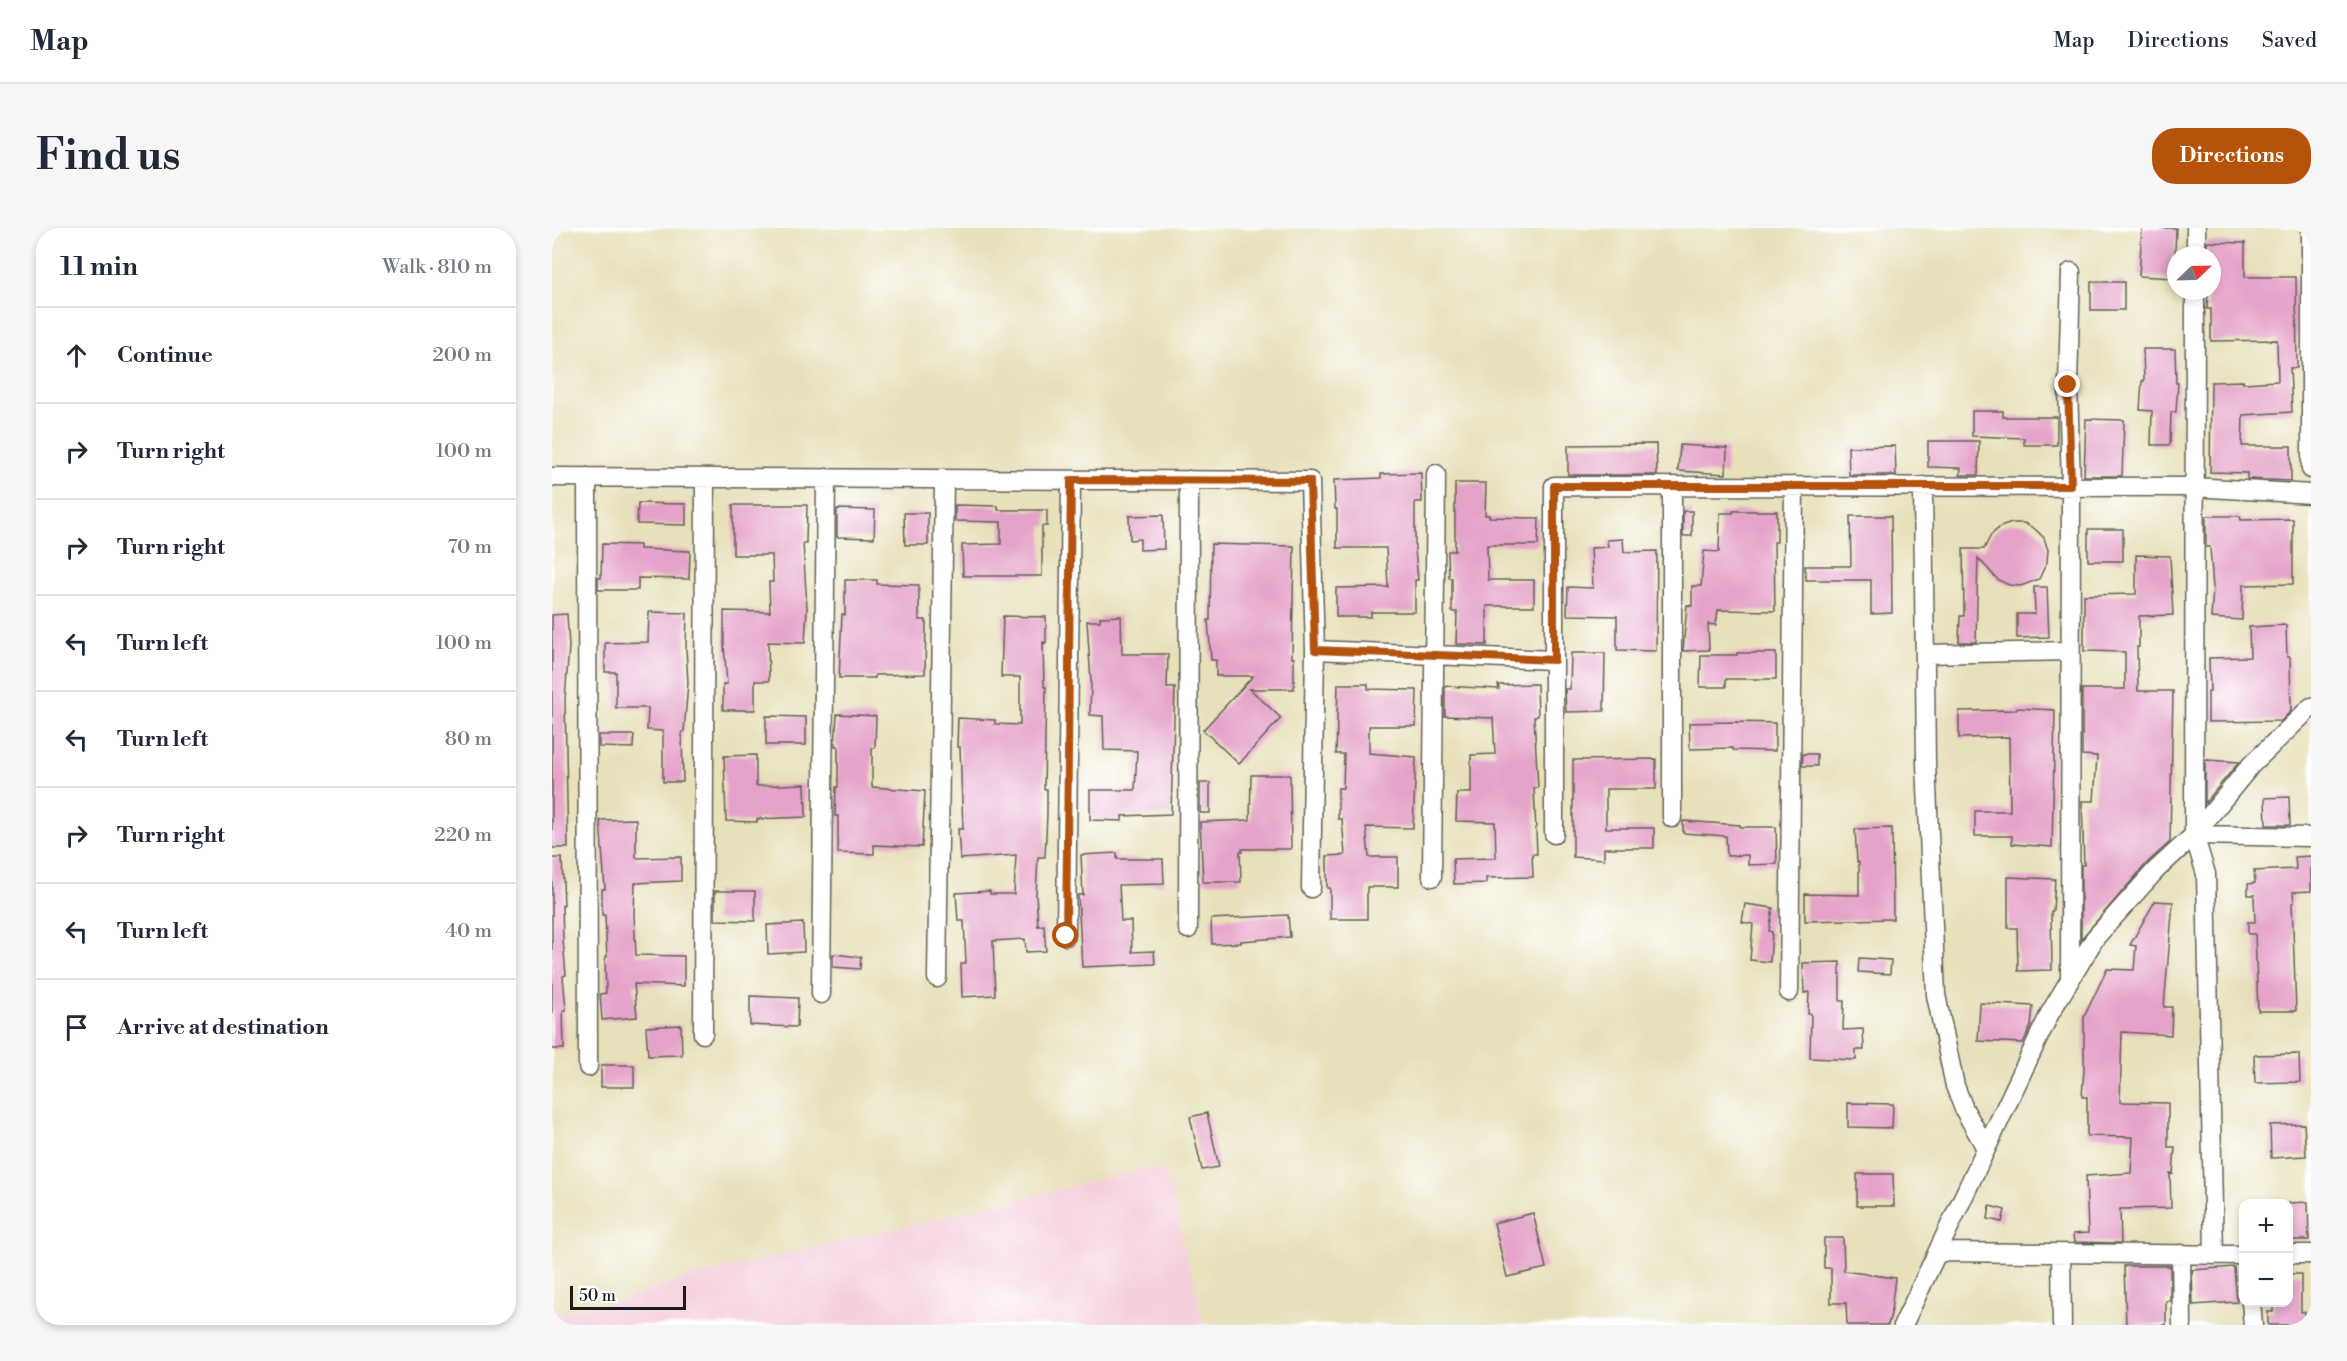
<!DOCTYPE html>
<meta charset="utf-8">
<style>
:root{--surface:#fff;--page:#f6f6f7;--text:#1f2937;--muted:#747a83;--line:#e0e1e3;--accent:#b45309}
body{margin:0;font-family:"Libre Bodoni",serif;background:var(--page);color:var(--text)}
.controls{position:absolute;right:18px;bottom:18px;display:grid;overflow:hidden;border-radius:12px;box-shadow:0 3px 9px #0003}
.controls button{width:54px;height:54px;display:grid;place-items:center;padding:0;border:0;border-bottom:2px solid var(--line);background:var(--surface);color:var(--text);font:30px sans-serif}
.compass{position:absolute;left:1615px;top:18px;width:54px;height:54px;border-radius:50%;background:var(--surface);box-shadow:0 3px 9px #0003;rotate:67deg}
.scale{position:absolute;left:18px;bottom:15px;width:116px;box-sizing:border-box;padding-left:6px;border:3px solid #1c1c1c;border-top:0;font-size:16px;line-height:21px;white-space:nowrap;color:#1c1c1c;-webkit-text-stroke:4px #fff;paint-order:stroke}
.stop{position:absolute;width:18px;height:18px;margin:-14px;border:4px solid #b45309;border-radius:50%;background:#fff}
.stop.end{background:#b45309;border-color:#fff;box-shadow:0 2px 6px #0008}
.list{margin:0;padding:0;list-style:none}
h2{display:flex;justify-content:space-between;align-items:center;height:78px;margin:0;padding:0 24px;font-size:26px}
h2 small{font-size:20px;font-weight:400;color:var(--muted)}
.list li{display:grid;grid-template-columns:39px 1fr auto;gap:18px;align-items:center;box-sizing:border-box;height:96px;padding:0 24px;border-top:2px solid var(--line)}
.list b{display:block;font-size:22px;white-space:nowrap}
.list em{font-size:20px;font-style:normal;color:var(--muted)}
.icon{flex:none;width:33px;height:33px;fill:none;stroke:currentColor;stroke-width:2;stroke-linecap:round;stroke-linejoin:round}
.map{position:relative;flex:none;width:1759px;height:1097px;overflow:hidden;border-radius:24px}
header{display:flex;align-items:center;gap:36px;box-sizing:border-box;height:84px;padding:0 30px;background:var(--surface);border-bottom:2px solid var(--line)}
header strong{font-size:28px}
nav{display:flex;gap:33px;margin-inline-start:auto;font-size:21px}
.intro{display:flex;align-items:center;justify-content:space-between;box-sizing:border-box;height:144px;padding:0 36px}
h1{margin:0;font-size:42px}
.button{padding:15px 27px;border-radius:24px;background:var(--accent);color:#fff;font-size:21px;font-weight:700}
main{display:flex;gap:36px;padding:0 36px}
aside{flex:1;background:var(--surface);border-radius:24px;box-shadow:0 3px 9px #0003}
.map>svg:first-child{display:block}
</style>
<header>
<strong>Map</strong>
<nav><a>Map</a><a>Directions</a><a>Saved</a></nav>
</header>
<div class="intro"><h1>Find us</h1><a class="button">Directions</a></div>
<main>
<aside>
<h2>11 min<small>Walk · 810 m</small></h2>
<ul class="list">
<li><svg class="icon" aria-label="ahead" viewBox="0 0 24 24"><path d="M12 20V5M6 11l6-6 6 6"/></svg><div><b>Continue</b></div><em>200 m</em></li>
<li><svg class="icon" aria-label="right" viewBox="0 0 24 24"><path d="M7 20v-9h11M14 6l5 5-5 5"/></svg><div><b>Turn right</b></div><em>100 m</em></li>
<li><svg class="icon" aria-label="right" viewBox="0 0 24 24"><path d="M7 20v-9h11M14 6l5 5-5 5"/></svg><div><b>Turn right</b></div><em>70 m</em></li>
<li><svg class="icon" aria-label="left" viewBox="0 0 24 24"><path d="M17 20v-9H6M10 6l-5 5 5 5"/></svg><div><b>Turn left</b></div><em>100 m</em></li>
<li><svg class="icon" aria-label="left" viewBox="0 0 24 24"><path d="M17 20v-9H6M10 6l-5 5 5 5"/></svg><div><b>Turn left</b></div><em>80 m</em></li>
<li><svg class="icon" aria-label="right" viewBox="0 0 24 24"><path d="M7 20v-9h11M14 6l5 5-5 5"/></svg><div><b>Turn right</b></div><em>220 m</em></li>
<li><svg class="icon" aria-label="left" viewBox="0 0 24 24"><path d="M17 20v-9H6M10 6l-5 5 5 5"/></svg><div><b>Turn left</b></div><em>40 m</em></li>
<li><svg class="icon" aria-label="arrive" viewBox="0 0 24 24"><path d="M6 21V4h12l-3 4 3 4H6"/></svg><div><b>Arrive at destination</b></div></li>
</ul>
</aside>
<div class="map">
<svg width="1759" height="1097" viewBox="0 0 1759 1097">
<rect width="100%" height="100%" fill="#fff"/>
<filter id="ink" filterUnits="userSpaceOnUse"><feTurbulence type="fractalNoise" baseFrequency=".0167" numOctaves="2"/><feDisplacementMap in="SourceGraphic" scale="12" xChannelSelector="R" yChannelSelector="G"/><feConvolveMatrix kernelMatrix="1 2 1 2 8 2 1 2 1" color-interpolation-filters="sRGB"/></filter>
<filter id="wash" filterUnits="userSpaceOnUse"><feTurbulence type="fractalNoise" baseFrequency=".008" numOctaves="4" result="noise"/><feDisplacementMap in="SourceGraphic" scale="24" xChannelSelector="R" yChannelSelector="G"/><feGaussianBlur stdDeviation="1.35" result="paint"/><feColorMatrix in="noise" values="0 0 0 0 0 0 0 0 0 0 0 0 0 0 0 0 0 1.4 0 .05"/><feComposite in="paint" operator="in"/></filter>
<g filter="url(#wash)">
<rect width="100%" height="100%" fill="#e8e0bb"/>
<path fill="#f5cfdb" d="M592,941H605L616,950L652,1097H0V1085L64,1074L133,1050Z"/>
<g id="blocks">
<path fill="#e5a3c9" d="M1590,0H1624L1622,50L1587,48Z
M1655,14L1693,15V49H1744L1745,140H1738L1740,184L1691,187L1690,218H1739V253L1695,251V245L1658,244L1659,154L1691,153V155L1726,153L1725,112L1659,113V81H1655L1656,63H1660V27H1655Z
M1539,54H1572V82H1539Z
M1591,121H1623L1624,155H1626L1624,184H1619L1618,217H1599L1600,183L1588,182L1590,153H1592Z
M1420,183H1451V189H1505V217H1472V210L1420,208Z
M1534,191L1572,192L1570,248H1532Z
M1376,213H1427L1426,247H1408L1409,240L1376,239Z
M1104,216L1105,247H1016V217Z
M1128,217L1175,220L1174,246L1126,243Z
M1343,218L1344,247H1297L1296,219Z
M869,245L870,274H863V322L866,352H863V384H819V389H784V360L836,359L834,320H785V281H783L782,252L829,250V246Z
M903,255H934L933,287H937V289L987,290L986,317H935L936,352H982V378H935V417L904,416L905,384H900V350H897L896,323H903Z
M86,275L134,276V297L85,296Z
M181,277H255L254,315H251L255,380L253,415L216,414L217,453H203V482H171V456H175L172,417V383L218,384L217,354H221L220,327H181Z
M403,277L446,278V282H495V298H490V348H411L410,317L449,316V294L403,293Z
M285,281L323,282L322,310L285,309Z
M1131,283H1140V308H1131Z
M1181,283H1225V314H1222L1223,383L1166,382L1164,397L1156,396L1157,422L1131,423L1135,377L1140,378V358H1149L1152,323L1167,324L1168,285H1181Z
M352,285H376V317H353Z
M611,287L612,321L588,322V311L578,312L577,288Z
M1298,288H1339L1340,385L1319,386V352H1254L1253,338H1299Z
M1654,288H1688L1689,292L1741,291V356L1691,357L1690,392L1659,390L1661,360L1658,319H1654Z
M1460,295H1472L1483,301L1492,310L1496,322L1495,334L1487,351L1469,358L1457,357L1446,352L1426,330L1424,414H1407L1408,388H1412L1411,321H1432L1439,307L1448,299Z
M1536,301H1571V333H1536Z
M1071,311L1072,324L1105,323L1104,423L1065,422V388L1015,387L1016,359L1041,360L1039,320L1056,319L1055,312Z
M50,316L88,317V321L138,323L137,351L86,350V362H46V350H49Z
M659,316L742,318L740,430H742V461H698L729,490L687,536L651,502L701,448H664V432H659L656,392H658Z
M1584,327L1618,328L1621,387L1587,388V419H1585L1586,463H1621L1618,614L1596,634L1529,711V637H1532L1530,573H1542L1545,528L1530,527V461H1573V424L1532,423V367L1584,366Z
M293,352H325V356L367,357V392H374L373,446L323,447V450H287L290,386L293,387Z
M1482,359H1495L1497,409L1465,410V386H1483Z
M97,384L135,385L134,420L136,455L132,504H130L131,554H111V503L95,502L96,480H64V444H53V415L96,414Z
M15,386L17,418L13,472L16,620H0V387Z
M451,388L494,389V415L491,414L492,459H494L492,561H495V586L493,629H486L484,666L486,698L492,697L494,723L474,724L473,711L441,713L443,767L410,769L409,736L414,735L412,693H406L404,665L438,663V666H462L464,627L408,631L406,601H411L408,519H405L406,490L443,492V496L468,497V449H449Z
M569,388L570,426H616L615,460H623L619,586L570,588V593L538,592V562H583L585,523L552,522L551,488L538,487L539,454L535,393H548V389Z
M1734,397L1735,429H1738L1739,483L1729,493L1656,494V464H1658L1657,430L1698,429L1697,399Z
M1019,425H1053L1052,483L1014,484L1013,461H1018Z
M1185,425H1224V451H1174V459H1148L1149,427H1185Z
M786,456H816V461L865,462L864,498H817V525L864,529L861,600L814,599L817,629H846V659H815V691H778V660H775V628L793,627L790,591H786V560H791L792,526H784Z
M985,456L986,488L982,489L986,560H982L985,626H980L981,649L934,650V655L902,656L901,631L944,630L943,594L904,593L905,565H919V527L943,526L941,490L893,488V458L947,461L946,457Z
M1464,480L1503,482L1500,619L1460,616V608H1423V583H1458L1457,509L1407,510V483L1464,482Z
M285,486L324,488L323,520H320V559L373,563L370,619L322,617V626L286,625V588H283L284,559H286V518H283Z
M214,488L254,489V517H214Z
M1181,494L1223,495V523L1181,522V520L1138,521L1137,495Z
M47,507H82L81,520L47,519Z
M1251,526H1265V538H1250Z
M204,527V558L253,556L254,589L205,591V594L174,593L172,528Z
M1104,531V561H1054V600H1102V620H1052V631L1021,629V532Z
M1653,532L1687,534L1653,575Z
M699,547H738L739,621H690V624H688L689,654H651L648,594L698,592Z
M648,555H658V585H648Z
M1737,569L1738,597H1714L1713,570Z
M84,591V630L129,629V653L83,655L82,686L84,727L132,728V758L82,756L85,789L50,792L48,766L54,765L53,729H55L53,687H50V661H53L48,592Z
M1131,593L1188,597V599H1224L1225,636L1196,637V627L1175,628L1174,608L1131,605Z
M1340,600L1341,691L1253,693V666L1307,667V634H1305L1303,601Z
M565,625V631H611L612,656L567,657L569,693H579L580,724L602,723L603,736L530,739L526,667H531L529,627Z
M1759,628V663L1741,664L1742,674L1740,675L1744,783H1706L1703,706H1696V694H1703L1702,667H1696V656L1703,655L1702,643L1744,641L1743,629Z
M0,630H10L12,677H10L11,712L14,747L11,748L14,782L11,783L12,821H0Z
M1456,649L1503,651L1501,683H1499L1500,742L1466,743L1465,700H1456Z
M163,663H203V693L163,692Z
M1603,673L1621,674L1612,779H1620L1619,807L1570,804L1568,874L1616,875V919H1623L1621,946L1618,945L1619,980L1568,981L1569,1015L1522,1014L1521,1006L1536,1005L1534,948L1579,945L1581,909L1535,908V869H1530L1532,841V789L1555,741L1582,742L1584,718L1578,717Z
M1193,676L1221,680L1217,703L1220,704L1218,734L1198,732L1201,696L1190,694Z
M736,687L738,709L689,713V715L660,716L659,691Z
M251,695L252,724L216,726L215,697Z
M281,726L309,729L308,741L281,739Z
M1307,730L1339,732L1338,746L1306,744Z
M1288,734V773H1292L1291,802L1311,801L1312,822H1304V832L1258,830L1259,786H1256L1257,764L1252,765L1251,735Z
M198,768L246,770L245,799L198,797Z
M1428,775L1481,778L1479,798L1471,815L1426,813Z
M129,797L130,827L96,828L94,799Z
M1747,826L1748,854L1703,855L1702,827Z
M49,837H82V859H49Z
M1296,875L1341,876L1340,900L1296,899Z
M655,885L667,939L650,942L638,889Z
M1752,896L1754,928L1719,930L1718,897Z
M1305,946H1341L1342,978H1305Z
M1756,974L1757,1012H1737V975Z
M1438,978L1453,982L1450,994L1436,991Z
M981,985L994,1040L955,1049L942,995Z
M1272,1010H1291L1292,1043L1343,1050L1339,1083L1340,1082L1336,1097H1295L1294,1075H1279V1040H1272Z
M1572,1038H1618V1073H1614V1097H1574Z
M1682,1039L1685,1074L1641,1077L1640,1042Z
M1737,1046H1749V1084H1753V1097H1716V1084H1721V1074H1737Z"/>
</g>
</g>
<g filter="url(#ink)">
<use href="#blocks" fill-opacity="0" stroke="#636154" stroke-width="1.5"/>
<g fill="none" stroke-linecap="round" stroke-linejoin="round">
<defs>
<path id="minor" d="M1759,0V241
M1644,27V0
M1643,63L1642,607L1654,646L1662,1027
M0,249L758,253L763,422L759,660
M35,249L36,839
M1120,258V590
M1371,258L1374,535L1384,767L1403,858L1412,881L1434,920
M763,422L1002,432
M1374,426L1518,423
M1002,606V258L1641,259L1759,266
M1642,607L1759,609
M880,649L884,246
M636,701L637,252
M514,708L519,252
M385,750L392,251
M1518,750L1519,258L1516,157L1519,44
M1237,764L1242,258
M269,766L274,250
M151,806L153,250
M1386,1024L1692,1027
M1509,1026L1510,1097
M1629,1026L1630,1097
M1736,1026H1759
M1699,1074L1701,1097
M1351,1097L1498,785L1543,710L1604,642L1642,607L1699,537L1759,479"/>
</defs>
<use href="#minor" stroke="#636154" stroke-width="21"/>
<use href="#minor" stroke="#fff" stroke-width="18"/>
</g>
</g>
<g fill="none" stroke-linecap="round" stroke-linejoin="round" filter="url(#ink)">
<path stroke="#b45309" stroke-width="8" d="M514,708L519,252L758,253L763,422L1002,432V258H1519L1516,157"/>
</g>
</svg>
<div class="controls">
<button>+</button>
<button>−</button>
</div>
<svg class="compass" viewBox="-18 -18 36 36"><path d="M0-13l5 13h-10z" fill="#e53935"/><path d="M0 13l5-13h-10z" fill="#747a83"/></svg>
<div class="scale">50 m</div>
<div class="stop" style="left:514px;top:708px"></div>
<div class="stop end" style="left:1516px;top:157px"></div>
</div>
</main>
